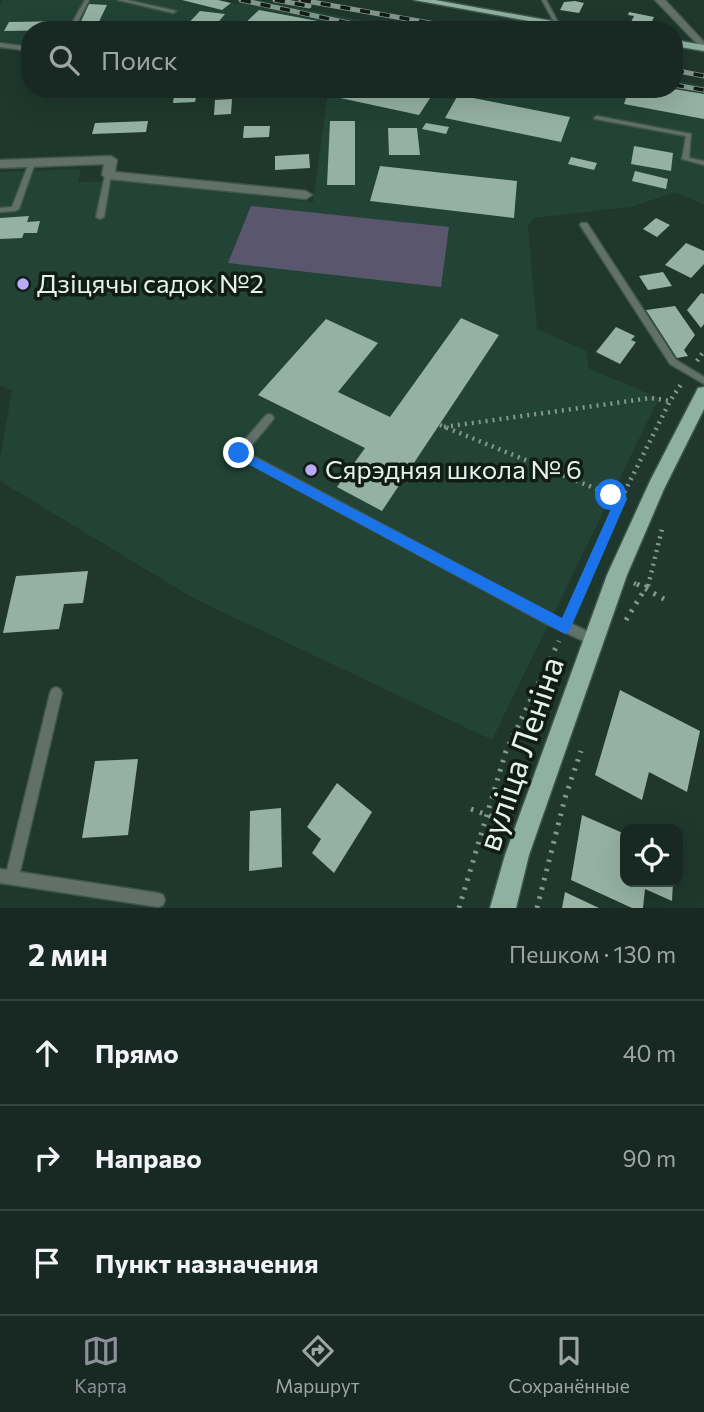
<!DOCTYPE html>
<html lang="ru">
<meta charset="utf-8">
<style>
:root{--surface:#172922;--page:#24352f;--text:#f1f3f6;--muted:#9ea6a5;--line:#364540;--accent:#8c9099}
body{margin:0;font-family:Commissioner,sans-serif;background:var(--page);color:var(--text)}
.controls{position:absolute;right:21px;bottom:21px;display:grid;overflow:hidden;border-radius:14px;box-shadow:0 7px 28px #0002}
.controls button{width:63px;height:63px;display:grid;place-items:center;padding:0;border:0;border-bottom:2px solid var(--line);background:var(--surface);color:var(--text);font:35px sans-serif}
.stop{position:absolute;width:21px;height:21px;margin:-16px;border:5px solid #1a73e8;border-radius:50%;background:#fff}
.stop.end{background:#1a73e8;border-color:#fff;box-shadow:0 2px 7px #0008}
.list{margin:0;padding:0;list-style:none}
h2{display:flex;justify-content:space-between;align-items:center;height:91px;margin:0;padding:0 28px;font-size:30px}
h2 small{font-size:23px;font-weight:400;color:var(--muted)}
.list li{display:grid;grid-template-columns:46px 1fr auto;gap:21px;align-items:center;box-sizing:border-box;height:105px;padding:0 28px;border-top:2px solid var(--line)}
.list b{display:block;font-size:26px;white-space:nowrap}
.list em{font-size:23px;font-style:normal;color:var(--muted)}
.icon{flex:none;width:38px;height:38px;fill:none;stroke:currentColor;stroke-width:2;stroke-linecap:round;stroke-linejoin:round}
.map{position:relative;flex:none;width:704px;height:908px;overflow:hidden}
.search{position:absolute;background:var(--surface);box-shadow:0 7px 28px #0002;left:21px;right:21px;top:21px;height:77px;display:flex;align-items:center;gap:18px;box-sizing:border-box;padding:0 24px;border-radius:28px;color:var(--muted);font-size:26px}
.sheet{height:406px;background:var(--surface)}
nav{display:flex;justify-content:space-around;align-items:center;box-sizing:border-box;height:98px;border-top:2px solid var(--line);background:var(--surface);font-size:19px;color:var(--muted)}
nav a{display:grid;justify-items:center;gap:4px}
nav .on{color:var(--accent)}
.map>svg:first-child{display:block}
</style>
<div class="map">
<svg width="704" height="908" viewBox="0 0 704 908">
<rect width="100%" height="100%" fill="#1f372d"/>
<path fill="#224336" d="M3,0H218L237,4L242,0H257L413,30H30V45L0,41V5Z
M674,80L704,86V205L675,192L631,207L534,218L528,225L537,329L587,351L588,368L659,398L492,740L193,598L0,481V459L12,390L0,386V172L81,169L78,182L124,181L313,202L327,99L301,89H674Z"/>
<path fill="#5a566d" d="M251,206L449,227L441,287L228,263Z"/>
<path fill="#95b1a4" d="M182,0H218L231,3L222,10Z
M575,1L584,3L579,13L560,10L564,2Z
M89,4L107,5L95,30H77Z
M259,10L355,28V30H254L241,27Z
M200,11L225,14L212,30H182Z
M629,12L654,17L650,26L631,22L634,16L628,15Z
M70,21L65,30L4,31L9,22Z
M175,89H208V93H197L195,102L173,103Z
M320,89H422L434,92L419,115L317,93Z
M629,89H674L704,94V119L624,104Z
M458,95L570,117L561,142L445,118Z
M232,99L231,114L214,115L215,100Z
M148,121L146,132L92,134L95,123Z
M330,121H355V185H327Z
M426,123L449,127L446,134L422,129Z
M244,126H270L269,137L243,138Z
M388,128H417L420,155H389Z
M634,146L673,153L671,171L631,164Z
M309,154L310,168L275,170V156Z
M571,157L597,163L594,170L568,164Z
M380,166L517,181L514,218L370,201Z
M635,171L668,179L666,189L632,181Z
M29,216L27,222L40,221L37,233H24L22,238L0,239V218Z
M656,218L670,225L657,237L643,229Z
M686,243L704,251V264L691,278L665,265Z
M663,272L672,286L648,290L639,276Z
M701,293L704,294V324L701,328L687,310Z
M675,306L695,335L684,350L688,356L677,358L646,310Z
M461,318L499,335L382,511L337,487L365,448L258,395L326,319L378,343L338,392L390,417Z
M616,327L635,336L631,340L636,342L620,364L596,352Z
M88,571L83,603L64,604L59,629L3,633L16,576Z
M620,690L700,731L687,792L649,772L642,800L595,775Z
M138,759L128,835L82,838L95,761Z
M337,783L372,812L334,873L312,853L321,839L307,827Z
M281,808L282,867L249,871L250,811Z
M582,815L625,834V882H673L672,901L645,889L643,908H632L571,880Z
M565,892L599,908H562Z"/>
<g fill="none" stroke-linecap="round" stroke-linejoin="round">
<defs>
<path id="service" d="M85,0H89L74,30H68Z
M118,0H127L176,11L173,13Z
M542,0H546L559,24H555Z
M0,43L30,47V51L0,47Z
M597,116L691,134L689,158L704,161V165L682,159L686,136L595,119L594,118Z
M32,161L35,163L19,209L15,211L0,212V208L12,207L29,163Z
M108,173L111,175L104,217L100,219L96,217L105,175Z
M581,223H587L676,360L704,377V384L670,364L580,225Z
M269,414L272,415L274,418L272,421L246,452L555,616L598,636L600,640L598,644L594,646L547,624L236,456L234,453L236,450L266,415Z
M56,687L60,689L62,693L20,872L158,893L163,895L165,900L163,905L158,907L0,883V869L7,870L50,693L52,689Z"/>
<path id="minor" d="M655,0H665L704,42V51Z
M111,156L117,160L115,172L306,191L312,195L306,199L108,179L102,175L104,164L0,168V160Z"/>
<path id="primary" d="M414,0H435L602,30H578Z
M674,40L704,45V51L674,46Z
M704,387V409L664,489L627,575L529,855L516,908H490L505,855L607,575L650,481L698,388Z"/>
</defs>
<use href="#service" stroke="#3e554b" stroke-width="3"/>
<use href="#minor" stroke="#3e554b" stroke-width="3"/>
<use href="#primary" stroke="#3e554b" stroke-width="3"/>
<path stroke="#859890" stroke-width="4.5" stroke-dasharray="2 5" stroke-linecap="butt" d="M697,361L704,351
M440,425L621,499L670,401L682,383
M444,427L651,398L670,401
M634,583L640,586
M583,586L621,499
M648,586L662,529"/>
<path stroke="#859890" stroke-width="5" stroke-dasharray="2.5 7" stroke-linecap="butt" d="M637,584L664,599
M571,613L584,584
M626,620L648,584
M471,809L506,822
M459,908L506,751L559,641
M537,908L565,798L581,751"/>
<use href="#service" fill="#61716a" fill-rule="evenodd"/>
<use href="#minor" fill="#61716a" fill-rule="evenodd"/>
<use href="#primary" fill="#8fb1a1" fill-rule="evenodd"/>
<defs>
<path id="rail" d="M241,0L381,30
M275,0L309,6
M301,0L469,30
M674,70L704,76
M674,85L704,90"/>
</defs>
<use href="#rail" stroke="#84978e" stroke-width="5"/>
<use href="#rail" stroke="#111c17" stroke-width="3.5" stroke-dasharray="10" stroke-linecap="butt"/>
</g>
<path fill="#1a73e8" d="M239,449L562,618L614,502L606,498V491L611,490L626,496L627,499L569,632L565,634L235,457L234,453Z"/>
<g fill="#b9abf7" stroke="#111c17" stroke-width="2.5">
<circle cx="23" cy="284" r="7"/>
<circle cx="311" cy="470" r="7"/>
</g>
<g text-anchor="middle" stroke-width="7" stroke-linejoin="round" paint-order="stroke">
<g font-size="26" fill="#e3f2eb" stroke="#111c17" text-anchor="start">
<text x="37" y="293">Дзіцячы садок №2</text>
<text x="325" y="479">Сярэдняя школа № 6</text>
</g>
<g font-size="32" fill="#e3f2eb" stroke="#111c17">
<text transform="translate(521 754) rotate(-71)" y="11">вуліца Леніна</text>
</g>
</g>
</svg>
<div class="controls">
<button><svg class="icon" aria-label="locate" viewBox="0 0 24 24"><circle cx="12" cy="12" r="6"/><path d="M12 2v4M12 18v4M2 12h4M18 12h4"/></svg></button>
</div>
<div class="stop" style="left:611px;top:495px"></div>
<div class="stop end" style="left:239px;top:453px"></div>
<div class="search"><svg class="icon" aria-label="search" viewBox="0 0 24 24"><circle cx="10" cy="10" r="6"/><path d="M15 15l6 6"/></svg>Поиск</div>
</div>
<section class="sheet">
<h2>2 мин<small>Пешком · 130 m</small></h2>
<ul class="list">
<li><svg class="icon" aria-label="ahead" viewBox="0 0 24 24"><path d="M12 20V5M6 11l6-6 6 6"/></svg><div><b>Прямо</b></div><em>40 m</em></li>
<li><svg class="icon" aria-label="right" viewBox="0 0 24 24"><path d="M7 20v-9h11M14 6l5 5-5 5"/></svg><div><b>Направо</b></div><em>90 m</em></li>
<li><svg class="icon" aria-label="arrive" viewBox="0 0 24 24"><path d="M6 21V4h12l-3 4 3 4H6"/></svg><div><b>Пункт назначения</b></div></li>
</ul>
</section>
<nav>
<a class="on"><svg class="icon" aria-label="map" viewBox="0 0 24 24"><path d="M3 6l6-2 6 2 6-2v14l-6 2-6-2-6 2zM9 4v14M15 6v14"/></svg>Карта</a>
<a><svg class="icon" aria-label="directions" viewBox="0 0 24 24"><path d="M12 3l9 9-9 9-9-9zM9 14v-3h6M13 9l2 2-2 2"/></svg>Маршрут</a>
<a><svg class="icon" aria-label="saved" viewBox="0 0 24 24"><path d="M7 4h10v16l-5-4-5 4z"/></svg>Сохранённые</a>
</nav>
